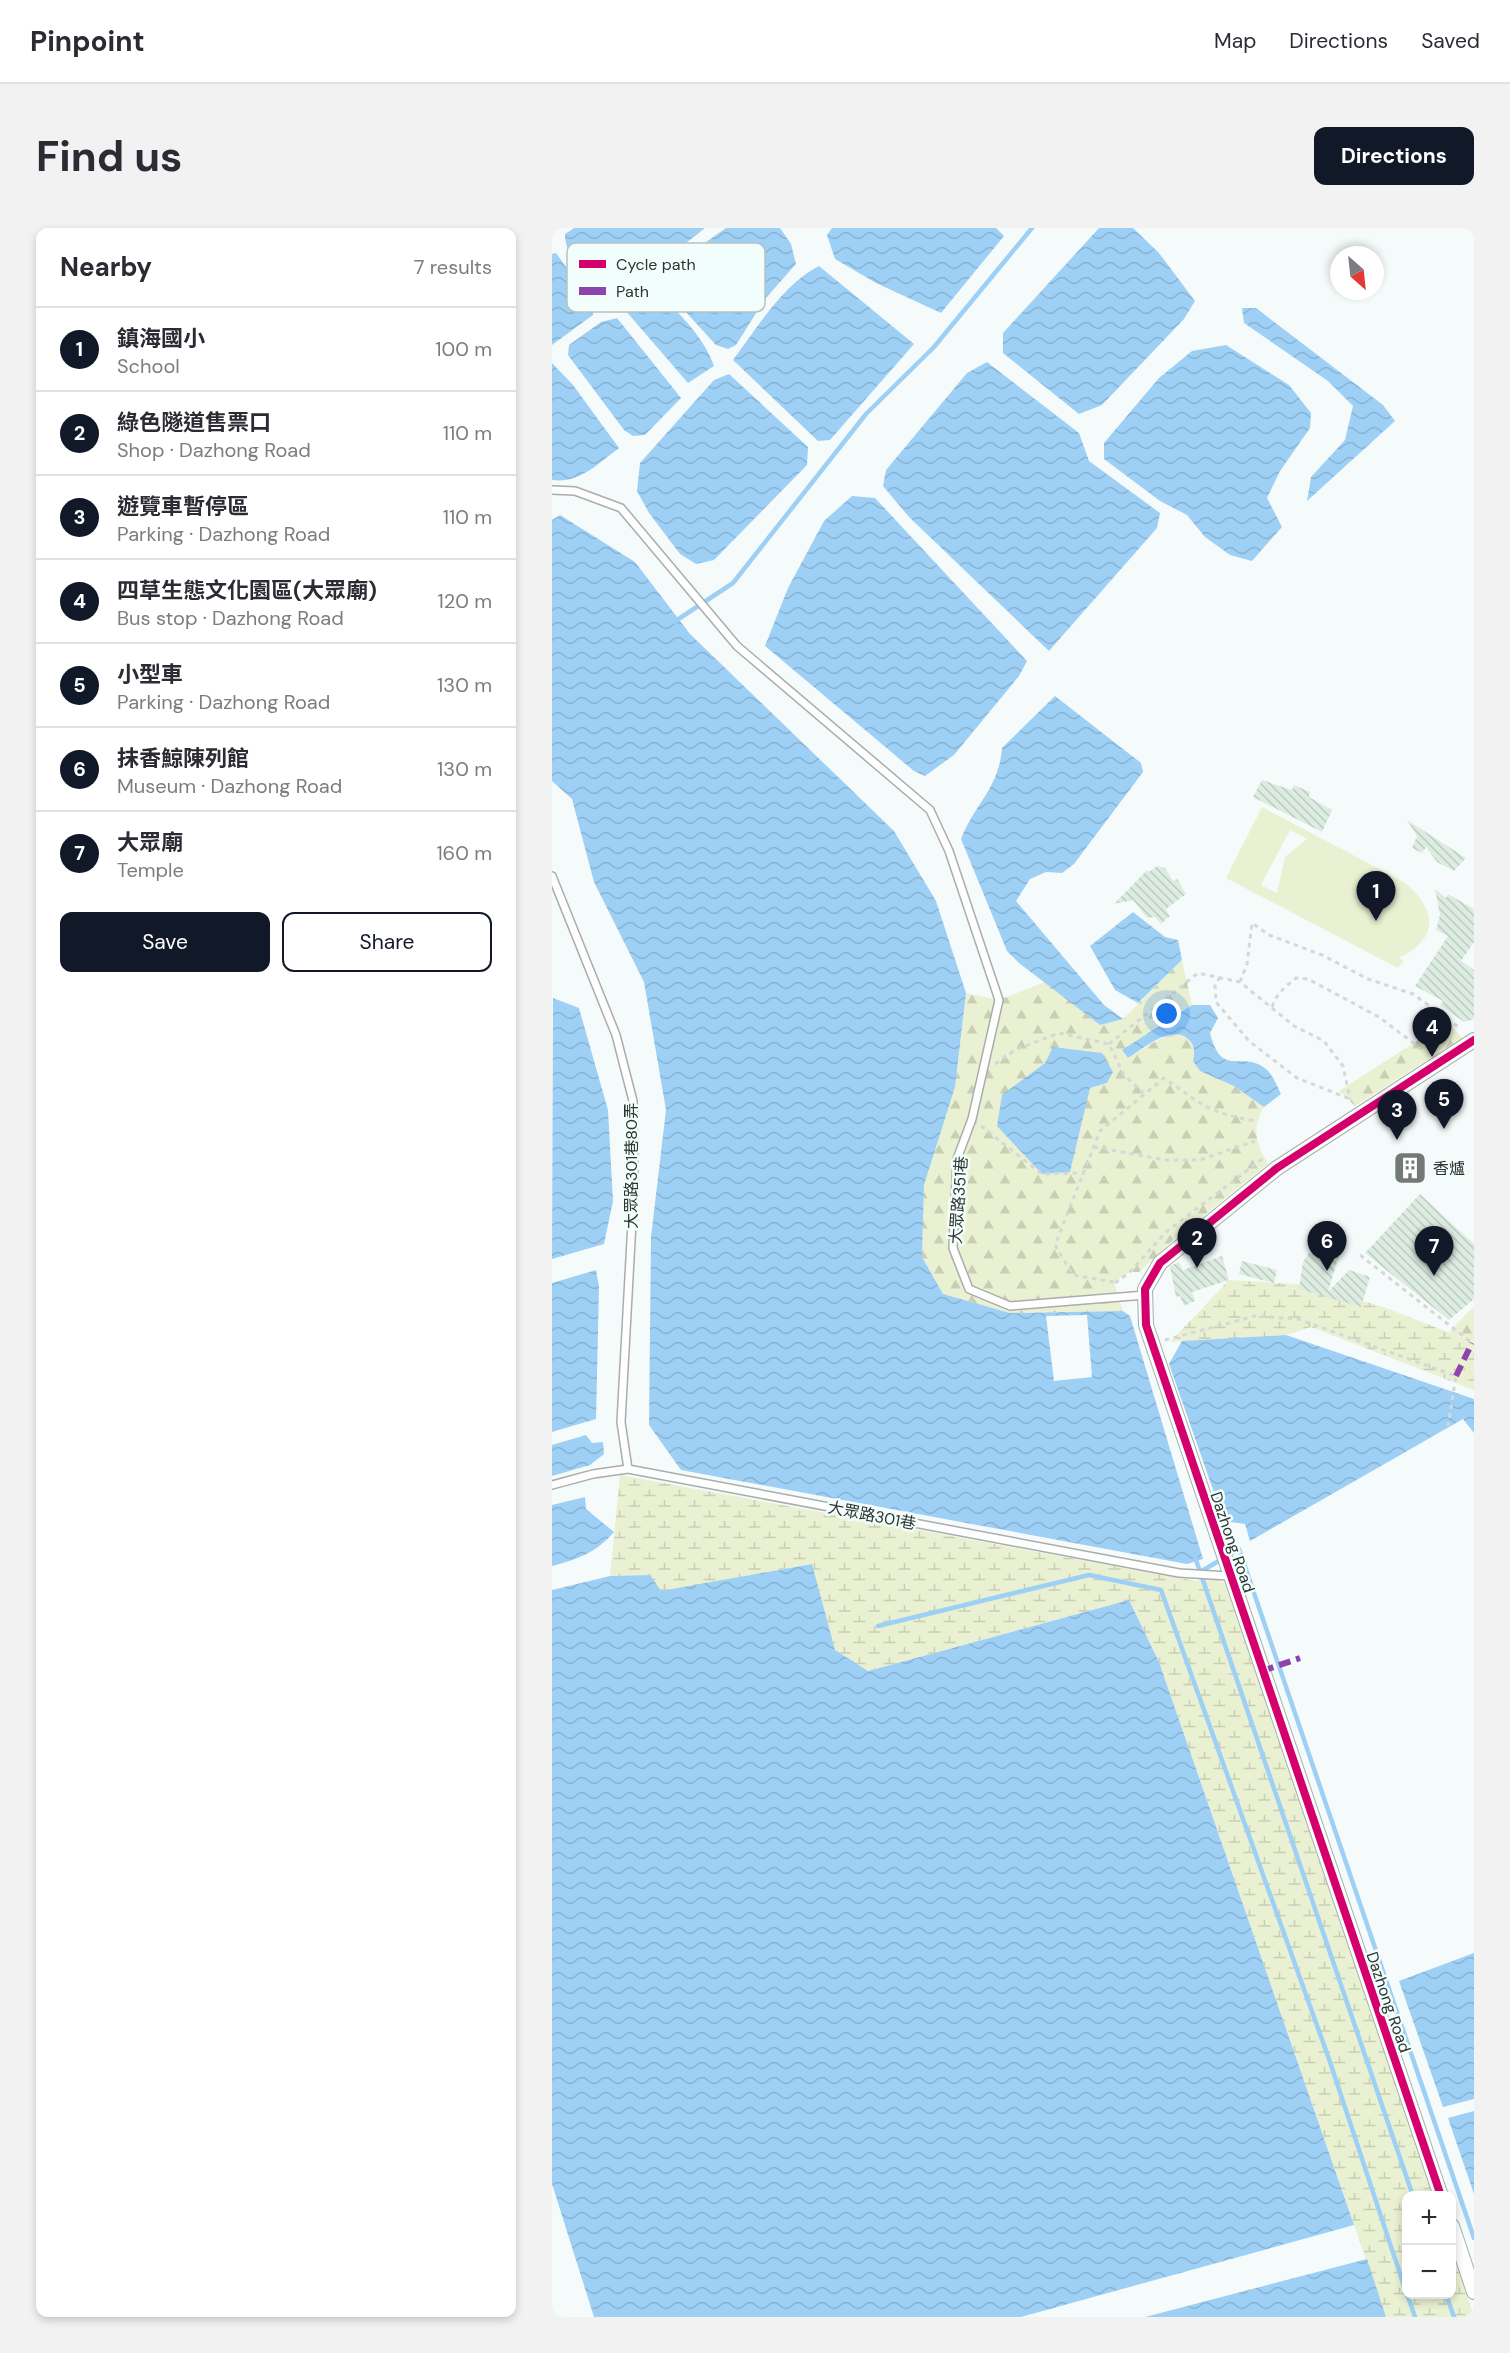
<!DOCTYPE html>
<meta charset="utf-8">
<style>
:root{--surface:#fff;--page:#f2f2f3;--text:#2b2b33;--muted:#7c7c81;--line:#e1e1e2;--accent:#111827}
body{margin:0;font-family:"DM Sans","Noto Sans TC",sans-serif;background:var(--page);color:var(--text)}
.controls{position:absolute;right:18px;bottom:18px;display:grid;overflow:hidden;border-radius:12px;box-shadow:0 3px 9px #0003}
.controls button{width:54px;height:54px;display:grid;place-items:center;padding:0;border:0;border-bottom:2px solid var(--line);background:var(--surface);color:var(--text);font:30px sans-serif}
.compass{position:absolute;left:778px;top:18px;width:54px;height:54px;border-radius:50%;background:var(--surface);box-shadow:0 3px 9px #0003;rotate:153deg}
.you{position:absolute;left:615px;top:786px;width:21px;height:21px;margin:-15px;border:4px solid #fff;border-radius:50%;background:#1a73e8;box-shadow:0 0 0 9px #1a73e833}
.badge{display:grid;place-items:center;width:39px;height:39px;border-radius:50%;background:var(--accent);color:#fff;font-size:20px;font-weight:700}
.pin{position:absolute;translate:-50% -50px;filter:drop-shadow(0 2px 3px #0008)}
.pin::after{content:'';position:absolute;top:32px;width:21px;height:18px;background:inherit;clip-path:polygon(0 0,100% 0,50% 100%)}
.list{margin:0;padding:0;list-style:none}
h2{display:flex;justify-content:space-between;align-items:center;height:78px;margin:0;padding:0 24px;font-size:26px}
h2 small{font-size:20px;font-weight:400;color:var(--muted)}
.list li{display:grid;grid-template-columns:39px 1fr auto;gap:18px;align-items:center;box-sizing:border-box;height:84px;padding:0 24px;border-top:2px solid var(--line)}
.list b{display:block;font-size:22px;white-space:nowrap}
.list p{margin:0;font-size:20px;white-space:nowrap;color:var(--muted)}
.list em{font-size:20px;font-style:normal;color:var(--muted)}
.actions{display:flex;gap:12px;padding:18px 24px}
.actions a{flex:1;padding:14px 0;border:2px solid var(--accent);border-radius:12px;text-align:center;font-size:21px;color:var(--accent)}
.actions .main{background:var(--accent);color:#fff}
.map{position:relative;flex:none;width:922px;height:2089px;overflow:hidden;border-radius:12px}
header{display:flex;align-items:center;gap:36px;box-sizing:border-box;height:84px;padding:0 30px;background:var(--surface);border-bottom:2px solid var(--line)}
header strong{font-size:28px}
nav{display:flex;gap:33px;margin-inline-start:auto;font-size:21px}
.intro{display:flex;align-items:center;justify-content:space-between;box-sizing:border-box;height:144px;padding:0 36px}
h1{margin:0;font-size:42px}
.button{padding:15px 27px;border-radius:12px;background:var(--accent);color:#fff;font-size:21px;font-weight:700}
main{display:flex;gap:36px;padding:0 36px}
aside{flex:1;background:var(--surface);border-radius:12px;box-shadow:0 3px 9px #0003}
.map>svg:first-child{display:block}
</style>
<header>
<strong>Pinpoint</strong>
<nav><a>Map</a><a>Directions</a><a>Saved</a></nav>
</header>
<div class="intro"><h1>Find us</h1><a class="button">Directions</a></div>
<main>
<aside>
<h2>Nearby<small>7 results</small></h2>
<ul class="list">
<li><span class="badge">1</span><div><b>鎮海國小</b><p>School</p></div><em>100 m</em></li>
<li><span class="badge">2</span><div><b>綠色隧道售票口</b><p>Shop · Dazhong Road</p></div><em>110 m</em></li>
<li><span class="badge">3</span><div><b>遊覽車暫停區</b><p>Parking · Dazhong Road</p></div><em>110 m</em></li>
<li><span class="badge">4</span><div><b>四草生態文化園區(大眾廟)</b><p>Bus stop · Dazhong Road</p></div><em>120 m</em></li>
<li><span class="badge">5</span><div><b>小型車</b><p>Parking · Dazhong Road</p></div><em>130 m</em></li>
<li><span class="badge">6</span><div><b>抹香鯨陳列館</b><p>Museum · Dazhong Road</p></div><em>130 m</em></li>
<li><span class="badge">7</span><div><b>大眾廟</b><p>Temple</p></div><em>160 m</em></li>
</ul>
<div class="actions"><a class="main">Save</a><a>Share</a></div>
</aside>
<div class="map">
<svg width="922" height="2089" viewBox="0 0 922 2089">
<defs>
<pattern id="forest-firs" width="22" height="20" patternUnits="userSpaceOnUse" patternTransform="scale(1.5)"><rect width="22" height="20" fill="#eaf1d2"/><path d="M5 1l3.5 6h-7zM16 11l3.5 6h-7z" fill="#c9cfb5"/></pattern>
<pattern id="wetland-marsh" width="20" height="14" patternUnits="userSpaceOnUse" patternTransform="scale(1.5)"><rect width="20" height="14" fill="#eaf1d2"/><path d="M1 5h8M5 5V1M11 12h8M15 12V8" fill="none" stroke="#c9cfb5"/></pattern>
<pattern id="water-waves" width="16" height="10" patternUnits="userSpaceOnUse" patternTransform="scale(1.5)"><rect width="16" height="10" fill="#9ed0f6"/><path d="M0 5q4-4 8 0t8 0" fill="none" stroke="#88b3d3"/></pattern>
<pattern id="building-back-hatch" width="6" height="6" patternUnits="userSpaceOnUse" patternTransform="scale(1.5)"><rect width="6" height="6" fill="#dcece0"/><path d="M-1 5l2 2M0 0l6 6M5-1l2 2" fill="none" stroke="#bdcbc1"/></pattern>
</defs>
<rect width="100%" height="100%" fill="#f5fbfa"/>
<path fill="#eaf1d2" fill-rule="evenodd" d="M710,579L852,654C884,680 889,710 847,730L852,733L846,740L674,650ZM738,602L755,611L733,629L725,665L709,657Z"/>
<path fill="url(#forest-firs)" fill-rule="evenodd" d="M630,732L640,777L570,822L576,830C590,822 628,792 640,815C644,823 645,834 648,843L682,858L712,879C699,901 704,914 716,936L627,1007L587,1044H578L562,1054L571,1083L458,1085L391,1066L370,1029L372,957L403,859L414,765L447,772L493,754L548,797L571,791ZM493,835L555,855L538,860L530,885L450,868Z
M896,793L910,810L803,878L787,863Z
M922,1078V1114L897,1104Z"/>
<path fill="url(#wetland-marsh)" d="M677,1052L760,1057L834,1080L922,1114V1162L759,1099L734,1107L618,1114Z
M68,1247L644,1353L658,1349L673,1355L881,1967L854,1968V2066H900V2023L922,2089H834L607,1434L577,1372L316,1443L283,1422L259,1336L108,1364L97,1347L58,1348Z"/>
<path fill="url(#water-waves)" d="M22,0H153L65,69C60,68 54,68 50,66C34,56 12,25 13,6Z
M174,0H228L239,16L244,36L213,71L184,117L176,121L164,117L109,57L111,44Z
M280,0H444L452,8L389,85L324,55L283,31L275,7Z
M547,0H581L607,25L643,73L632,91L550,177L527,186L451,125V105Z
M4,25L40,75L41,87L0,117V26Z
M267,38L362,116L278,212L266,213L181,132C206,99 230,57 267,38Z
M105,63C127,86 151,107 162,138L136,155L73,82L88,68Z
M690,80H704L831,177L843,193L755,273L759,249L793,212L801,178L776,153L692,95Z
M65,90L129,170L93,207L81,208L72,202L16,127L17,117L49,94Z
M674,117L737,157L759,185L758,200L728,243L715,270L730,299L700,333L678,327L653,309L635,287L608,273L552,231V215L607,150L640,123Z
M435,134L527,205L537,233L608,285L605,300L497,423L357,289L331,258L334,242L415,145Z
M0,135L21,157L67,220C47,235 27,256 0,252Z
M177,146L256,219L255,237L162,332L144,336L128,326L97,285L85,263L88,235L162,152Z
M300,268L323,270L475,433L467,448L402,527L373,548L362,543L213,418L236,360L272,293Z
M8,287L83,334L138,406L342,603L384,673L414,765L403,859L372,957L370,1029L391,1066L458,1085L571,1083L578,1088L651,1331L635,1336L129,1242L97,1197L99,1009L114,882L92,754L42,654L20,571L0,553V292Z
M503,468L589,535L591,544L522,636L510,645L494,644L478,651L464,673L552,777L571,791L548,797L467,735L455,723L409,611C422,577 447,560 450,520Z
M581,684L613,709L626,712L630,732L586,775L563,762L538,718Z
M1,770L27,780L56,882L61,973L52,1016L0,1031Z
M640,777H658L666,790L658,805C670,852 690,821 714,841C721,847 725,858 729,866L712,879L682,858L648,843L641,833C643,826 643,816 636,811C619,796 591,821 576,830L570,822Z
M501,819L550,825L561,844L555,855L538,860L518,944L490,946L445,898L450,867L493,835Z
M44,1042L47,1059L44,1191L0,1204V1055Z
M734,1107L922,1171V1205L911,1191L698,1313L693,1296L672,1293L617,1136L630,1113Z
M34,1207L40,1215L51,1214L52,1226L38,1237L0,1248V1217Z
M33,1269L34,1281L62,1304C44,1325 26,1331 0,1338V1277Z
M260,1336L283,1422L316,1443L577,1372L607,1434L802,1997L469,2089H42L0,1956V1362L58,1348L98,1347L109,1363Z
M922,1725V1871L891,1879L847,1753Z
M922,1883V1966L896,1890Z
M815,2031L834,2089H593Z"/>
<path fill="#f5fbfa" d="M535,1087L540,1149L502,1153L494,1088Z"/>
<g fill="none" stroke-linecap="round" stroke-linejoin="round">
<path stroke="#9ed0f6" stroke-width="4.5" d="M122,394L181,355L314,186L382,119L480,0
M643,1329L861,1968
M648,1344L687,1321L922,2010
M326,1398L537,1347L609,1362L777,1831L854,2064
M855,2066L863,2089
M894,2066L902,2089"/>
</g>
<path fill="url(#building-back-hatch)" d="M710,552L740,562L742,557L758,564L757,569L780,582L770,604L701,569Z
M855,592L914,630L902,643L885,634L874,619L870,625L860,620L865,608Z
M605,638L613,640L621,653L625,651L634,666L614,681L618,688L609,696L603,689L595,690L581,672L562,676L595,642L597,644Z
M883,661L894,670L896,666L922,681V714L909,733L922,742V791L912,794L888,777L891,773L863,758L896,708L884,702L888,687Z
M848 940a10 10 0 1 1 20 0a10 10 0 1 1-20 0Z
M868,966L922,1016V1071L897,1092L813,1025Z
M771,1016L789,1021L776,1064L797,1042L818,1049L809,1079L747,1061L751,1034L756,1026Z
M670,1028L677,1052L640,1064L643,1073L632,1078L628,1068L624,1069L618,1038L627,1034L631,1042Z
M690,1033L725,1042L722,1055L687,1046Z"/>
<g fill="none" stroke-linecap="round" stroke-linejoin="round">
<defs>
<path id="service" d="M0,262L23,263L69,280L185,418L378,582L397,623L447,772L420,891L405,931L401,1020L417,1061L458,1078L593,1067
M0,648L64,807L81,873L82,958L69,1194L76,1241
M0,1257L41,1246L76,1241L627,1345L677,1348"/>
<path id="minor" d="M889,1968L594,1097L593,1061L608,1035L725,940L922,812
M900,1998L922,2064"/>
</defs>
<use href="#service" stroke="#a9adac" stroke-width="10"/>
<use href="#minor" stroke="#a9adac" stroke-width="16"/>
<path stroke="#d6d8d8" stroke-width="3" stroke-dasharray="4.5 4.5" stroke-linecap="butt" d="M668,749L663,757L664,774L697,813L745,850L798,871
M688,754L695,736L700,695L717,707L770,727L816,751L861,766L908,800
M720,779C725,765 733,759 744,750L756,751L827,789L872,823
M557,816L646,745L688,754L742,798L772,813L791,838L798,871
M443,836L463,822L507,805L557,816L572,847L591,865
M429,898L490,946L533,945
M542,919L614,932H648L703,913
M808,1027L920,1115
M562,1054L521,1047L503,1017L548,903L612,850C650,876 655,885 704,893
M563,1055L578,1044L614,1004L713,929
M613,1112L703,1088L746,1091L904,1148L896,1198"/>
<use href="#service" stroke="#fefefe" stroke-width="7"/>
<use href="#minor" stroke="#fefefe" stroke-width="14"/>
<path stroke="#8e44ad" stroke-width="6" stroke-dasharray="12 6" stroke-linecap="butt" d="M904,1148L920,1115
M710,1443L748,1430"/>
<defs>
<path id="cycleway" d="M889,1968L594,1097L593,1061L608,1035L725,940L922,812"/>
</defs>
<use href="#cycleway" stroke="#f2fefb" stroke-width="11"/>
<use href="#cycleway" stroke="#d6006c" stroke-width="8"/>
</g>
<defs>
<symbol id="building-square" viewBox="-11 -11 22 22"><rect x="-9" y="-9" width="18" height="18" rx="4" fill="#747978" stroke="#f2fefb"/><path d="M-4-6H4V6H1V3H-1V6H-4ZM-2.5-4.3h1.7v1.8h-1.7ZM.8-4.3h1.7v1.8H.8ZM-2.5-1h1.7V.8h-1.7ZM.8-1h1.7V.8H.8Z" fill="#fff"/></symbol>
</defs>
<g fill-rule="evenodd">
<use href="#building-square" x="839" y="921" width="38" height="38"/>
</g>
<g text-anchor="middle" stroke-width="5" stroke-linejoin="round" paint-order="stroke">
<g font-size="16" fill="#2f3332" stroke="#f2fefb">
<text transform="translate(79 938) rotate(-90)" y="6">大眾路301巷80弄</text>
<text transform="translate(406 972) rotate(-86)" y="6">大眾路351巷</text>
<text transform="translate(320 1287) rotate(11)" y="6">大眾路301巷</text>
<text transform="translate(681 1314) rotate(71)" y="6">Dazhong Road</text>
<text transform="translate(837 1774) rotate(71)" y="6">Dazhong Road</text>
</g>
<g font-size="16" fill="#2f3332" stroke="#f2fefb" text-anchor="start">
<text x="881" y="946">香爐</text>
</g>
</g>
<rect x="15" y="15" width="198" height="69" rx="9" fill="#f2fefb" stroke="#b8c1bf" stroke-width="1.5"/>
<rect x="27" y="32" width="27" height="8" fill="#d6006c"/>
<rect x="27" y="59" width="27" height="8" fill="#8e44ad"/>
<g font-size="16" fill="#2f3332">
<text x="64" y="42">Cycle path</text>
<text x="64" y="69">Path</text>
</g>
</svg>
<div class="controls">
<button>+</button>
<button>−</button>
</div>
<svg class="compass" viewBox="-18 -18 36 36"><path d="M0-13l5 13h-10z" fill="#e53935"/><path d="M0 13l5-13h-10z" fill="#7c7c81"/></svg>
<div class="you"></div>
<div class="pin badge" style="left:824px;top:693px">1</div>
<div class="pin badge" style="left:645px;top:1040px">2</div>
<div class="pin badge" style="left:845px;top:912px">3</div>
<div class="pin badge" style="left:880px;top:829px">4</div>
<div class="pin badge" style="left:892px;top:901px">5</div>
<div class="pin badge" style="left:775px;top:1043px">6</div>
<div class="pin badge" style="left:882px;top:1048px">7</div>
</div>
</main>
